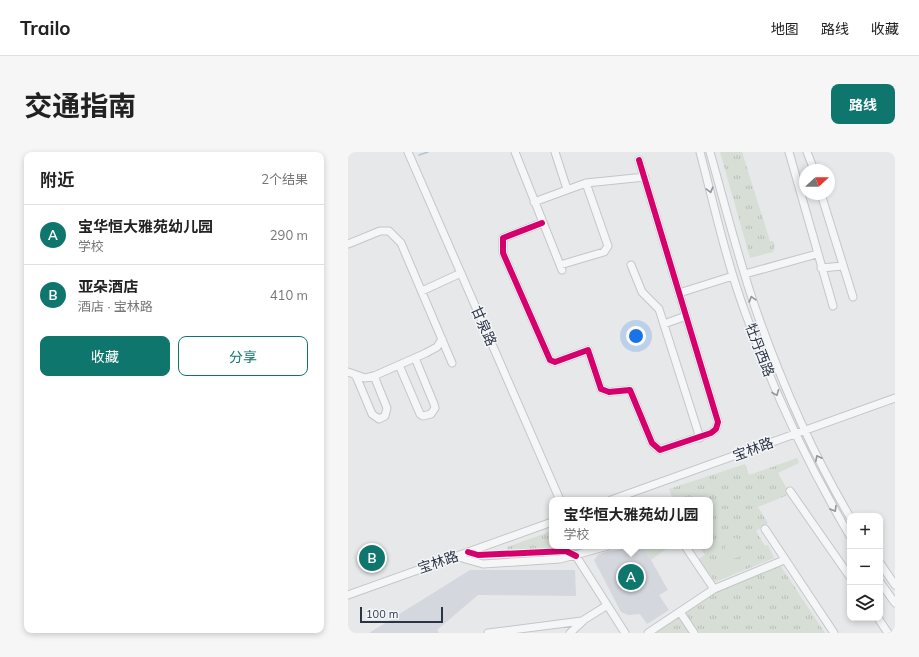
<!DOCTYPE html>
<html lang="zh">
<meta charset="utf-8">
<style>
:root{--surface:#fff;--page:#f6f6f6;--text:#222;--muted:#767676;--line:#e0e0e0;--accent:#0f766e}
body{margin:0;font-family:Mulish,"Noto Sans SC",sans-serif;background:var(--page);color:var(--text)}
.controls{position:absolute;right:12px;bottom:12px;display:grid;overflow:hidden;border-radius:8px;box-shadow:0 2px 6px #0003}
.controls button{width:36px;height:36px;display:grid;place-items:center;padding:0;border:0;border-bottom:1px solid var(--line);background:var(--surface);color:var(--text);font:20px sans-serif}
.compass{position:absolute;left:451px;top:12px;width:36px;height:36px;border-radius:50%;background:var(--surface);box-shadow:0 2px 6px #0003;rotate:68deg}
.scale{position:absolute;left:12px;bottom:10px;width:83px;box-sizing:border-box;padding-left:4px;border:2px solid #2b3445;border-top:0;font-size:11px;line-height:14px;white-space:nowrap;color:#2b3445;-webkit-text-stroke:3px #f4f6f9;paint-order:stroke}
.you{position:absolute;left:288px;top:184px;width:14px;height:14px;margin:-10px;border:3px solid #fff;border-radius:50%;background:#1a73e8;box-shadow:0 0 0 6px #1a73e833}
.badge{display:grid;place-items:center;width:26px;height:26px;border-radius:50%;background:var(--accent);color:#fff;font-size:13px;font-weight:700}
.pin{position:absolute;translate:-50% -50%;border:2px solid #fff;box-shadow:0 1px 4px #0006}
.popup{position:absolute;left:201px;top:345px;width:164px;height:52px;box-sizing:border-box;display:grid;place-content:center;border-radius:8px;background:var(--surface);filter:drop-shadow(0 1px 3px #0005);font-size:13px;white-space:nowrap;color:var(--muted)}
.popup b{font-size:15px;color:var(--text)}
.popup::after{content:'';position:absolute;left:50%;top:100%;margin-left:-8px;border:8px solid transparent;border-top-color:var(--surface)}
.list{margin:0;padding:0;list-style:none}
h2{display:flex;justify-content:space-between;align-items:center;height:52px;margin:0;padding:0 16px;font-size:17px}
h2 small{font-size:13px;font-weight:400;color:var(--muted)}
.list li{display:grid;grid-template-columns:26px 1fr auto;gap:12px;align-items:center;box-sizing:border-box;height:60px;padding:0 16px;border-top:1px solid var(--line)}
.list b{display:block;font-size:15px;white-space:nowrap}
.list p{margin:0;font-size:13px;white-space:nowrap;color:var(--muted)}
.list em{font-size:13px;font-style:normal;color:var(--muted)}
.actions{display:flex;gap:8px;padding:12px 16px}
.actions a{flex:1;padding:9px 0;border:1px solid var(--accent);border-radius:8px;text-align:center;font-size:14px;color:var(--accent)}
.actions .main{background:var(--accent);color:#fff}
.icon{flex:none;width:22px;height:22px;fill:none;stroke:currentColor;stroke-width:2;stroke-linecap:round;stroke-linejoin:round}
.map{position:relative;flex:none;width:547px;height:481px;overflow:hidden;border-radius:8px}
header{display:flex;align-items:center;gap:24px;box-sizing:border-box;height:56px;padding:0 20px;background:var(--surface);border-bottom:1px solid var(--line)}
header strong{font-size:19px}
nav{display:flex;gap:22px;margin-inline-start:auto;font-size:14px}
.intro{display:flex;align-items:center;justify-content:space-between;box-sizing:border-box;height:96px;padding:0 24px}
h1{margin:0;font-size:28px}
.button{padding:10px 18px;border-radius:8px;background:var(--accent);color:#fff;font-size:14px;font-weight:700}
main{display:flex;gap:24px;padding:0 24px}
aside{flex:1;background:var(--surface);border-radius:8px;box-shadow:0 2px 6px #0003}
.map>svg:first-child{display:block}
</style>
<header>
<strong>Trailo</strong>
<nav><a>地图</a><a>路线</a><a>收藏</a></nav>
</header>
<div class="intro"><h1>交通指南</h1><a class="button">路线</a></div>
<main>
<aside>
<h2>附近<small>2个结果</small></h2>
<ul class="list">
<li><span class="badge">A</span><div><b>宝华恒大雅苑幼儿园</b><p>学校</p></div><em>290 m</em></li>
<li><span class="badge">B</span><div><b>亚朵酒店</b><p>酒店 · 宝林路</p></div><em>410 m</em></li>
</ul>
<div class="actions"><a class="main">收藏</a><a>分享</a></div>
</aside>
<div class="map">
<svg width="547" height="481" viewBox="0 0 547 481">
<defs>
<pattern id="grass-tufts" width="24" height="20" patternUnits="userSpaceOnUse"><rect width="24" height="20" fill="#d6ded6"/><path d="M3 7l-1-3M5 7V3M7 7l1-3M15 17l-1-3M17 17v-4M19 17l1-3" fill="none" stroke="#b8bfb9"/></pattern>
</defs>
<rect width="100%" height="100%" fill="#e6e8ea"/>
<path fill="#d4d7dd" d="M285,394H295L320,438L311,443L321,458L299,472L292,462L280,463L273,460L246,408L250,403L257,400Z
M122,418H227L228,444L130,443L89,478L91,481H21Z"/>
<path fill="url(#grass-tufts)" d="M372,0H394L422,89H425L427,93L425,100L402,106Z
M449,306L451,311L430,321L442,342L410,355L420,371L408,379L417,394L420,393L426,406L367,430L350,407L357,403L351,394H362V348H325L321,337L397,312L401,323Z
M204,379V394H250L207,405L162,406L159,395Z
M295,394H322L303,408Z
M432,413L477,481H306L370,439Z"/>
<path fill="#d6ded6" d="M377 396a10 10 0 1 1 20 0a10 10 0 1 1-20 0Z
M378,404L383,417L371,422L365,409Z"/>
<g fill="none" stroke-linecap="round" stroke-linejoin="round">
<path stroke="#b4c4d5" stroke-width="1.5" d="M71,3L80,0"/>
<defs>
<path id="minor" d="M60,0L212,348
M167,0L214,118
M207,0L219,37
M352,0C366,53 378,108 397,160C425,238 460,313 502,384
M362,0C377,53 390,106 408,158C433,229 463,299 502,365
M441,0L485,154
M459,0L466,18
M473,42L505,145
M186,50L238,31L297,25
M194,71L155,86V101L202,208L207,210L240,198L253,237L261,240L282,238L304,291L312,298L363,281L368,277L370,270L291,8
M0,92L32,79H41L53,91L104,211
M212,113L256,100L260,94L238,31
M283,113L294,140L311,157L352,286
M473,116L495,114
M397,122L469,102
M74,139L113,121
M331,141L385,124
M316,172L338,164
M51,213L72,262L75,264L83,262L87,256L86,252L67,206
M0,220L17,226L26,224L78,201L89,195L94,187
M8,224L24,262L31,267L37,264L39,256L26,224
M442,339L502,425
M263,348L547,246
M417,377L486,481
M337,394L366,437
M107,404L135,412L212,407L260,394
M228,404L277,481
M532,411L547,433
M532,430L547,451
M0,443L204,370
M332,460L346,481
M530,466L540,481
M140,481L234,469L258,454
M222,481L235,469
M300,481L366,437L436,408"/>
</defs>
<use href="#minor" stroke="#c4c6c8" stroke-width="9"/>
<use href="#minor" stroke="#f5f6f7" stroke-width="7"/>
<defs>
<path id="cycleway" d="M194,71L155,86V101L202,208L207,210L240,198L253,237L261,240L282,238L304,291L312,298L363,281L368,277L370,270L291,8
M120,400L130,403L218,399L228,404"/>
</defs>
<use href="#cycleway" stroke="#f4f6f9" stroke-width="8"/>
<use href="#cycleway" stroke="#d6006c" stroke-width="6"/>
</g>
<defs><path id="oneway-chevron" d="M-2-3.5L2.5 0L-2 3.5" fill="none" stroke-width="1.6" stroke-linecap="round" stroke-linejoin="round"/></defs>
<g stroke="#90959e">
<use href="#oneway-chevron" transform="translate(362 38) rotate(75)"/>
<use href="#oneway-chevron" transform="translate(404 147) rotate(-107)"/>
<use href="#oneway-chevron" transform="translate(428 241) rotate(68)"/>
<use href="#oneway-chevron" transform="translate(470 306) rotate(-117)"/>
<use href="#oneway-chevron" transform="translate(486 357) rotate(59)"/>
</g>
<g text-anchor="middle" stroke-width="3" stroke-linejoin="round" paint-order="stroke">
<g font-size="14" fill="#2b3445" stroke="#f4f6f9">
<text transform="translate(136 174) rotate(66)" y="5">甘泉路</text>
<text transform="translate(412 198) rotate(69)" y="5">牡丹西路</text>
<text transform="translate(405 297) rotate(-20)" y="5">宝林路</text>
<text transform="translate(90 410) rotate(-19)" y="5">宝林路</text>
</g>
</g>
</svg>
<div class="controls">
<button>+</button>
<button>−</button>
<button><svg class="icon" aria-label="layers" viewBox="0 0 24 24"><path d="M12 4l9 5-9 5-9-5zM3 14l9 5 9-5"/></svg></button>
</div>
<svg class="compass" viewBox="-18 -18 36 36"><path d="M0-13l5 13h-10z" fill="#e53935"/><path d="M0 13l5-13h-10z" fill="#767676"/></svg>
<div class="scale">100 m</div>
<div class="you"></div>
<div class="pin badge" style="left:283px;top:425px">A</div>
<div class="popup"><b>宝华恒大雅苑幼儿园</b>学校</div>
<div class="pin badge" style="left:24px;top:406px">B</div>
</div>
</main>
